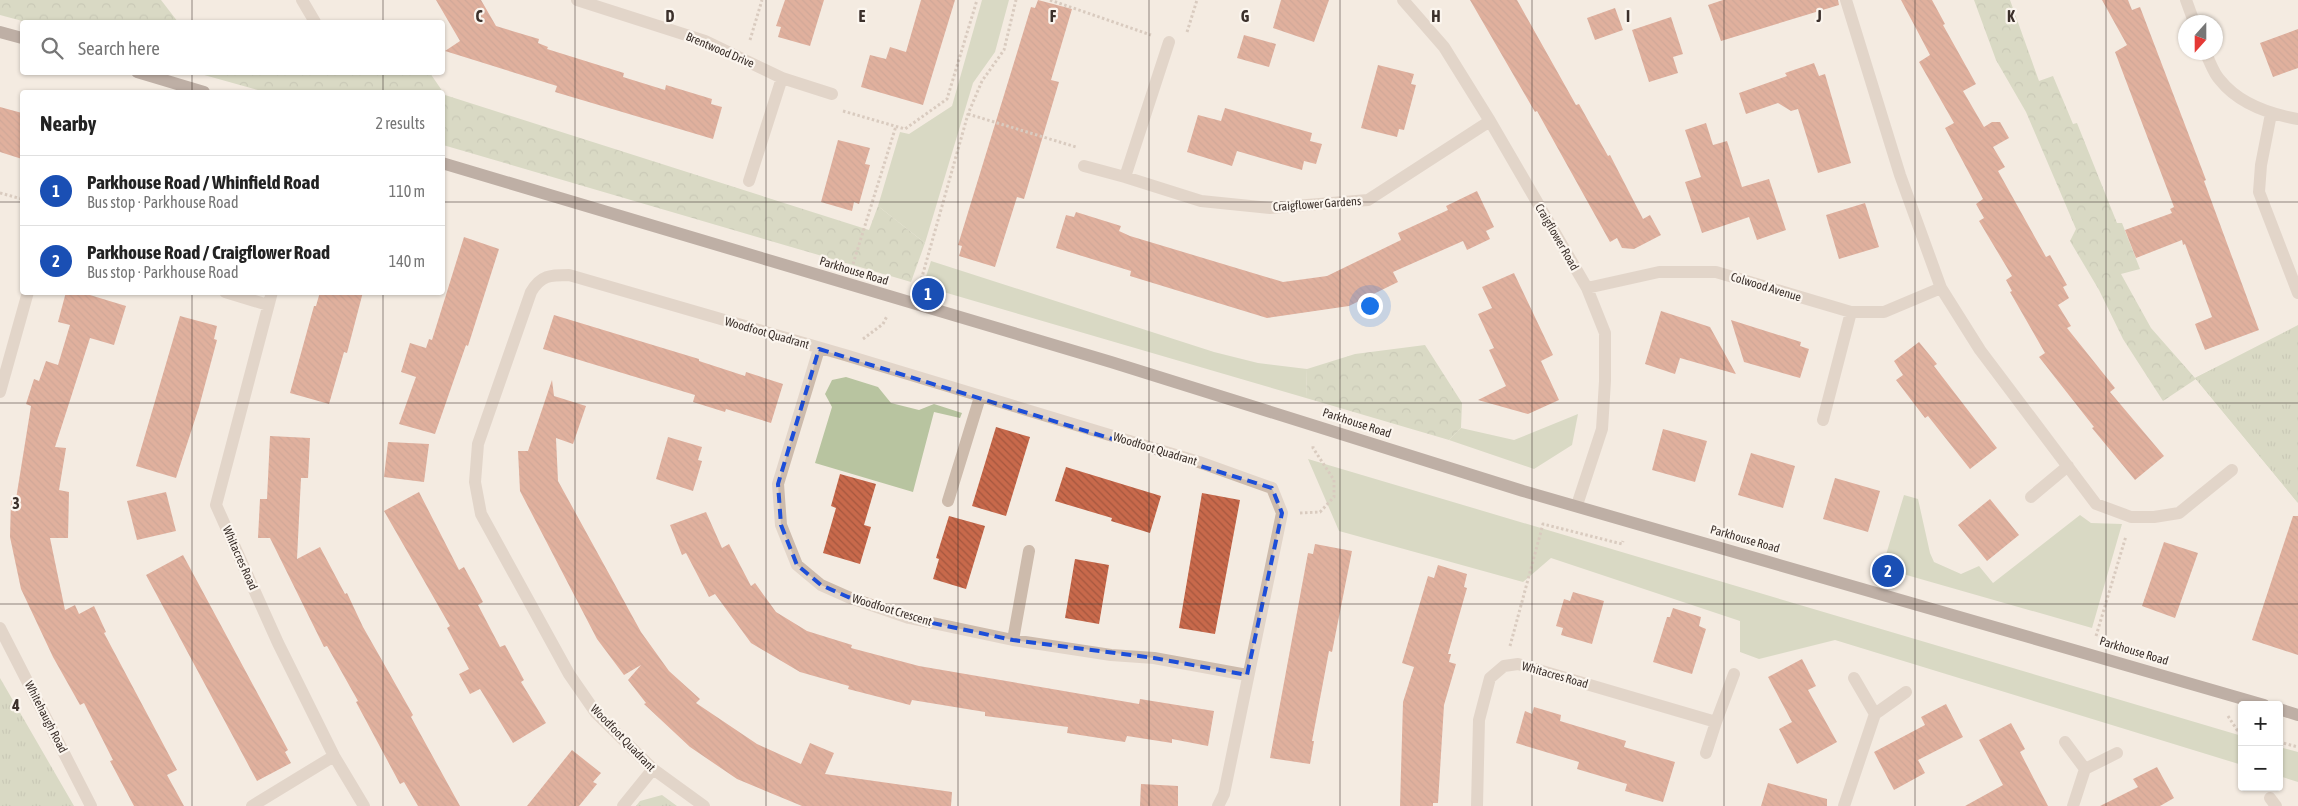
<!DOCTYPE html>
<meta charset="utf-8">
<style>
:root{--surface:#fff;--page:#f6f6f6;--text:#222;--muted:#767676;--line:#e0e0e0;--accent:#0f766e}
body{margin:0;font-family:"Asap Condensed",sans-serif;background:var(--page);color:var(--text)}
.controls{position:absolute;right:15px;bottom:15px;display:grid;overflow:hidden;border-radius:5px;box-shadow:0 1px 4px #0004}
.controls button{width:45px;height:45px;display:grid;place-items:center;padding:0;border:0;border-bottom:1px solid var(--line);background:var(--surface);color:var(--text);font:25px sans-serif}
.compass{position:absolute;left:2178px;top:15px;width:45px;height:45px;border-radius:50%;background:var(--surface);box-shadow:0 1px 4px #0004;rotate:201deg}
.you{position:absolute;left:1369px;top:305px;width:18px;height:18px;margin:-12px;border:4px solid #fff;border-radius:50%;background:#1a73e8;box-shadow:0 0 0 8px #1a73e833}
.badge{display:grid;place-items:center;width:32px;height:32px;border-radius:50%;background:var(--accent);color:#fff;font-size:16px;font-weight:700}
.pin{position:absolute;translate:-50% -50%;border:2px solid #fff;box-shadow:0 1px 5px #0006}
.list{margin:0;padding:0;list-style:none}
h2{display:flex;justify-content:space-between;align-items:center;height:65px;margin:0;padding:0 20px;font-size:21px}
h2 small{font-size:16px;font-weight:400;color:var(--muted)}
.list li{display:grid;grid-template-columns:32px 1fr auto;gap:15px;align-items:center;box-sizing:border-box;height:70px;padding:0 20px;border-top:1px solid var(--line)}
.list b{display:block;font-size:19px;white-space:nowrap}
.list p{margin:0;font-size:16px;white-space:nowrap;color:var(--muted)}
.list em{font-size:16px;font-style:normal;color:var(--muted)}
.icon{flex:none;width:28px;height:28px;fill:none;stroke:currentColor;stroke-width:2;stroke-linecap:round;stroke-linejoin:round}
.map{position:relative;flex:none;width:2298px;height:806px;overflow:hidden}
.search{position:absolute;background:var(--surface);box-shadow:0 1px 4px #0004;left:20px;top:20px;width:425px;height:55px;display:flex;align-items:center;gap:12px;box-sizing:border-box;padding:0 18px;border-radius:5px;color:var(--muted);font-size:19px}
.panel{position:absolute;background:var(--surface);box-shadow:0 1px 4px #0004;left:20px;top:90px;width:425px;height:205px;border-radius:5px}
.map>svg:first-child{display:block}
</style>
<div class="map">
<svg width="2298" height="806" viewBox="0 0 2298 806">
<defs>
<pattern id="forest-crowns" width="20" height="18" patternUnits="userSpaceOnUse" patternTransform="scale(1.25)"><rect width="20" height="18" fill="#b8c4a0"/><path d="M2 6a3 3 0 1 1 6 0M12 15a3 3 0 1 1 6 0" fill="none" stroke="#97a083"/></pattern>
<pattern id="park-tufts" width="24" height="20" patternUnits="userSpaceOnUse" patternTransform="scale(1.25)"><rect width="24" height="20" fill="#b8c4a0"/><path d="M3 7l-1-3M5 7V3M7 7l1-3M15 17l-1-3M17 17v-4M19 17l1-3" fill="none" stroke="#97a083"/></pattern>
<pattern id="building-back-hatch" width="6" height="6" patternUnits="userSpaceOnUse" patternTransform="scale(1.25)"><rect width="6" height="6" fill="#c8694b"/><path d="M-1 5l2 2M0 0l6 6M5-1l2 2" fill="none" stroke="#a4573f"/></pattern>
</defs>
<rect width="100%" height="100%" fill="#f4ebe1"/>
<path fill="#b8c4a0" d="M982,0H1009L995,52L973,83L925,243L878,206L900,132L909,134L952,106Z
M931,261L1214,352L1258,363L1307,369L1306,398L923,286Z
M846,377L878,387L891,403L919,410L934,404L962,413L960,418L934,412L913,492L815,463L832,407L825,394L832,380Z
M1578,414L1572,445L1534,469L1449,440L1461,428L1514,440Z
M1308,459L2242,736V765L1835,640L1759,659L1740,652V621L1551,558L1523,582L1339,531Z
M1904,495L1918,499L1930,553L1934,562L1961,574L1979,566L1993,583L2080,515L2091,523L2122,524L2092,628L1882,568Z
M2279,747L2298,752V782L2279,776Z"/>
<path fill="url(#forest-crowns)" d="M0,0H161L178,22H26L0,15Z
M1974,0H2010L2039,81L2053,76L2073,124L2077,123L2117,223H2122L2140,269L2121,274L2151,328L2195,378L2217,367L2298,503L2196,379L2163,401L2123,339L2099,290L2070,241L2076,229L2026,112L1996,60Z
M197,73H430L445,95L869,230L878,206L925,243L911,282L443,145L442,92H265Z
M1425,345L1462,403L1461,428L1449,440L1306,398L1307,369L1355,354Z"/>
<path fill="url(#park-tufts)" d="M2298,325V503L2195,378Z
M0,678L74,806H0Z
M662,795L677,806H636L640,801Z"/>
<path fill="url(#building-back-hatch)" d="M436,0H481L496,26L539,39L538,43L548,47L547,49L624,73L623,77L665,90L666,85L712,99L711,104L722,107L713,139L555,92L557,86L445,51L460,41Z
M785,0H824L810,46L778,37L781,27L776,26Z
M921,0H955L923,105L861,87L870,55L886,59L890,47L906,52Z
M1038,0L1072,9L1051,80L1059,82L1037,156L1024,199L1017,197L995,267L959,256L962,246L958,245L1031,7L1035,8Z
M1281,0H1329L1314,42L1273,28Z
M1470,0H1517L1576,105L1579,104L1608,156L1610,155L1643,219L1650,215L1661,235L1634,249L1622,248L1617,238L1610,242L1537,111L1535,112Z
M1723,0H1838L1839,5L1721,41L1708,5Z
M1901,0H1932L1945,24L1943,25L1976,84L1963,91L1984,127L1992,122H2000L2009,138L1993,147L2005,167L1998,171L2046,257L2050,255L2067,285L2063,287L2069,298L2058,305L2071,326L2067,328L2115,388L2110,392L2164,456L2135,480L2092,428L2094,427L2039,357L2045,353L2010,292L2012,291L2006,280L2012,276L1979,221L1984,218L1976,204L1983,199L1945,128L1954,123L1919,62L1930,55Z
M2102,0H2128L2132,10L2140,7L2206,180L2204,181L2259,330L2205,350L2195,324L2212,317L2185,244L2183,245L2182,240L2136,258L2125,230L2172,213L2170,209L2174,207L2115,52L2127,45Z
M1615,8L1623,30L1595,40L1587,18Z
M1671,17L1683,54L1673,57L1678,73L1649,82L1632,30Z
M2298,29V68L2273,77L2260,43Z
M1244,35L1276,44L1269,67L1237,58Z
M1814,63L1819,76L1825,74L1851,163L1818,173L1798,109L1791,111L1778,103L1746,114L1739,93L1787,76L1785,73Z
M1378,65L1414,74L1411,84L1416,85L1404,130L1399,129L1397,137L1361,128Z
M0,107L22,113V159L0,152Z
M1225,108L1312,133L1310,141L1322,144L1316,164L1304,161L1302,170L1237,151L1232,166L1187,152L1198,115L1221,121Z
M1706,123L1713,145L1727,141L1742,187L1769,179L1786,230L1757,240L1749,217L1702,233L1685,182L1701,177L1685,130Z
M838,140L870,148L865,164L870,165L859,204L854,202L852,211L821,202Z
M1477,191L1494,227L1486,231L1490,239L1467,250L1463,241L1393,272L1398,282L1349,306L1267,318L1130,276L1131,271L1056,248L1066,215L1074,217L1076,212L1121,226L1119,231L1130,236L1283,282L1327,276L1401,240L1398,233L1448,210L1446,206Z
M1865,203L1879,247L1839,259L1826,215Z
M464,237L499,249L468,346L466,345L435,434L399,424L416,377L401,372L410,343L426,348L429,339L432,340Z
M1514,273L1553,355L1541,361L1559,400L1528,414L1478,400L1506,386L1489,350L1494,348L1478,314L1492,308L1482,287Z
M66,292H80L126,306L114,345L90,338L55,447L66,448L59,490L69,492L68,538H50L65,610L75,605L79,614L94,606L106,632L104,633L177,770L167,775L184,806H134L110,761L113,760L84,703L80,705L53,657L21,589L10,537L11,499H16L31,406L26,404L34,379L39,381L46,361L58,365L70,325L58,322Z
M320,292H363L347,353L344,352L329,404L290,393L314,306H316Z
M1661,311L1710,327L1736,374L1680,358L1675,374L1645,364Z
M554,315L699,359V361L745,376L746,372L783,384L771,423L726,409L725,412L693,402L695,395L543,349Z
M180,316L217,326L214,339L217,340L199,407L176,478L136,466Z
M1731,320L1801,342L1800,346L1809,349L1800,378L1744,362Z
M1919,342L1937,364L1934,366L1997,448L1970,469L1928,416L1925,418L1896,380L1903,375L1894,361Z
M552,380L554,396L586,406L573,444L556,438L558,481L641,632L669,671L700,699L696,703L757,744L801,764L810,743L834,753L825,774L952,792L951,806H802L737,779L690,747L644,704L646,703L628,680L641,665L624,675L597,639L520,491L518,451H528Z
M996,427L1030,437L1006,516L972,506Z
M1663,429L1707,441L1695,482L1652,470Z
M270,436L310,438L308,478H301L297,559L320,547L345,594L347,593L363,627L413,715L411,717L460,806H418L404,782L400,784L356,702L358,701L327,646L324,647L270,538H258L260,499H267Z
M668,437L702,447L698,460L702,461L693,491L656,479Z
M388,442L429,444L424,482L384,477Z
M1751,453L1795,466L1783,508L1738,495Z
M1066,467L1161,496L1150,533L1111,521L1112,518L1055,501Z
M840,474L876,484L864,525L871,527L860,564L823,553L836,508L831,506Z
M1835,478L1880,491L1868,532L1823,519Z
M166,492L176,531L137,540L127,501Z
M419,492L459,570L464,567L483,602L478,605L500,647L505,645L524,680L521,682L546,723L513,743L480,689L470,694L459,674L469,669L447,628L450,626L384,511Z
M1202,493L1240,500L1215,634L1179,628Z
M1990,499L2019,535L1987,561L1958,525Z
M706,512L722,548L729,544L751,586L755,583L776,612L807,631L852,645L851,648L919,666L1139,704L1140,699L1214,711L1208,746L1172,739V743L1127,736L1125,742L1067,733L1068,727L985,716V712L912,700L910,705L848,689L849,686L800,672L751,643L715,594L709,597L686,553L682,555L670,525Z
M949,516L985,526L966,589L933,579L939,559L936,558Z
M2293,516H2298V655L2252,640Z
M2164,542L2198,553L2175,618L2142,606Z
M1315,544L1352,551L1332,652L1329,651L1312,741H1314L1310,764L1270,758L1308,553L1313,554Z
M183,555L288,750L285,752L291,763L257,781L146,575Z
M1075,559L1109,565L1099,624L1065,618Z
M1438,565L1467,574L1464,587L1467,588L1448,654H1451L1449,662L1456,664L1444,705L1438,803H1433V806H1400L1403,702L1414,667L1402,663L1428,576L1434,578Z
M1573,592L1604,601L1592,644L1561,635L1563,628L1556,626L1564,599L1570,601Z
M1673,608L1701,617L1699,626L1706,629L1692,674L1653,662L1667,617H1670Z
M1802,659L1816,686L1808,690L1837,742L1797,764L1779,729L1792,722L1768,677Z
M1946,704L1963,737L1918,760L1925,773L1894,790L1874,752L1925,725L1921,717Z
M1534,707L1561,715L1560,721L1626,741L1624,747L1675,762L1663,802L1625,791L1627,784L1577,769L1579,762L1516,743L1525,711L1532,714Z
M2011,723L2025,749L2020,752L2048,806H1965L2003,785L1979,740Z
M572,750L601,773L593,782L597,784L579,806H527Z
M2157,767L2174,798L2160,806H2100L2138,787L2133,779Z
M1768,783L1827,799V806H1761Z
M1141,784L1178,786V806H1140Z"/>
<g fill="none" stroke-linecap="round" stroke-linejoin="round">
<path stroke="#b9a596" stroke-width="3" stroke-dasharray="2.5 2.5" stroke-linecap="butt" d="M1050,0L1151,35
M1187,32L1197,0
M750,40L762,0
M843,111L905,129L947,99L977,0
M968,114L1076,147
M0,193L22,199
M853,264L896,126
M920,284L968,114L982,81L1004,50L1016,0
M863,339L883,324L887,316
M1300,513L1320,512L1334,497V480L1313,448V445
M2096,636L2126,536
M1510,646L1543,524L1622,544L1623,541
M2228,716L2237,730L2242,731
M2279,742L2298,747"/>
<path stroke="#cdbbac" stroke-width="12" d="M302,0L315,22
M577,0L705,41L782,78L832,94
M1403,0L1444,47L1490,121L1587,288L1605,333V381L1602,429L1577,505
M1846,0L1900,175L1941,288L1980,350L2096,504L2131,517H2154L2179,513L2232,470
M2186,0L2194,22
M2205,52C2210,61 2213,73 2220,80C2239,104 2269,114 2298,119
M2271,114L2261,165L2259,192L2298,293
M1084,166L1125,177L1201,201L1270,208L1368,200L1490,121
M1125,177L1169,42
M749,181L782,78
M1587,288L1659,272H1716L1851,312H1884L1941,288
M225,292L268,305
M272,292L216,505L278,643L334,756L364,806
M819,349L778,484L781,525L797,565L821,585L848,597L909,618L1013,640L1111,655L1154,658L1247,675
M0,392L28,292
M1823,420L1851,312
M2031,497L2068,466
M948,501L980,397
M0,628L91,806
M1013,640L1029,551
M1854,678L1875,714
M1716,722L1734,674
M2065,742L2085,769
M2270,798L2276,806
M252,806L334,756
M623,806L653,769
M704,806L653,769L596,713L569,674L481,514L475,482L478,444L531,292C541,275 550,275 569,275L845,355L1199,462L1272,488L1282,513L1224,794L1218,806
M1477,806L1479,720L1490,678L1504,666L1518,664L1716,722L1706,753
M1844,806L1875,714L1906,692
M2073,806L2085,769L2117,753"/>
<path stroke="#7d675c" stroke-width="12" d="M0,32L22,38
M137,72L204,92
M442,163L1111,362L1523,491L2264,705
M2279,709L2298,715"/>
</g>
<path d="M0 0H2298V806H0ZM819,349L1272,488L1282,513L1247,675L1154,658L1013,640L909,618L848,597L821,585L797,565L781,525L778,484Z" fill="#f4ebe1" fill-opacity=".55" fill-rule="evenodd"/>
<path fill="none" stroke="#1d4ed8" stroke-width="4" stroke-dasharray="10 6" stroke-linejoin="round" d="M819,349L1272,488L1282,513L1247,675L1154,658L1013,640L909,618L848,597L821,585L797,565L781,525L778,484Z"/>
<path fill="none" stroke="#3b302b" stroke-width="1" stroke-opacity="0.55" d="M192,0V22M383,0V22M575,0V806M766,0V806M958,0V806M1149,0V806M1340,0V806M1532,0V806M1724,0V806M1915,0V806M2106,0V806M192,72V92M383,72V92M0,202H22M442,202H2298M192,292V806M383,292V806M0,403H2298M0,604H2298"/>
<g text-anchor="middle" stroke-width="4.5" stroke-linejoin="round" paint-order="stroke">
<g font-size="12" fill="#3b302b" stroke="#fbf5ee">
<text transform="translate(720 50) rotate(23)" y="4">Brentwood Drive</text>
<text transform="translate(1317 204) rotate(-4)" y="4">Craigflower Gardens</text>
<text transform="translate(1557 237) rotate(60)" y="4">Craigflower Road</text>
<text transform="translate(854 271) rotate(17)" y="4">Parkhouse Road</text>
<text transform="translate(1766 287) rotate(17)" y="4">Colwood Avenue</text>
<text transform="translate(767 333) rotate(16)" y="4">Woodfoot Quadrant</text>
<text transform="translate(1357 423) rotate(18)" y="4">Parkhouse Road</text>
<text transform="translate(1155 449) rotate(17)" y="4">Woodfoot Quadrant</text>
<text transform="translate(1745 539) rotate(16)" y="4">Parkhouse Road</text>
<text transform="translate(240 558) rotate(66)" y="4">Whitacres Road</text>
<text transform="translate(892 610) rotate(17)" y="4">Woodfoot Crescent</text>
<text transform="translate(2134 651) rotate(17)" y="4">Parkhouse Road</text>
<text transform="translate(1555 675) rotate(16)" y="4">Whitacres Road</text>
<text transform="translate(46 717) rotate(63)" y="4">Whitehaugh Road</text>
<text transform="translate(623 738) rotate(46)" y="4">Woodfoot Quadrant</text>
</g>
</g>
<g font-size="16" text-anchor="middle" font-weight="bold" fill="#3b302b" stroke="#fbf5ee" stroke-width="4.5" stroke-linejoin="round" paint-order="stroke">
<text x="479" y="22">C</text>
<text x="670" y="22">D</text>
<text x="862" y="22">E</text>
<text x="1053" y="22">F</text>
<text x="1245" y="22">G</text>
<text x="1436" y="22">H</text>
<text x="1628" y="22">I</text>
<text x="1819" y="22">J</text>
<text x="2011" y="22">K</text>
<text x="16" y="509">3</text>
<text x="16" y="711">4</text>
</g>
</svg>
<div class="controls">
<button>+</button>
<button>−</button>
</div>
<svg class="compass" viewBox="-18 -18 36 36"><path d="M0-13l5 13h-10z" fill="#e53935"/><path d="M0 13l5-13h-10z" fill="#767676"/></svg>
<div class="you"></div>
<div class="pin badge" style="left:928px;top:294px;background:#1a4fb4">1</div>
<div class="pin badge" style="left:1888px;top:571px;background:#1a4fb4">2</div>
<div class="search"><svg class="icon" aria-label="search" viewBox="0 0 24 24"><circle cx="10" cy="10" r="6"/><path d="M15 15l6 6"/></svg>Search here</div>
<section class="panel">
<h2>Nearby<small>2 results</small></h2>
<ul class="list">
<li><span class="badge" style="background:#1a4fb4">1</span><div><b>Parkhouse Road / Whinfield Road</b><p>Bus stop · Parkhouse Road</p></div><em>110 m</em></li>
<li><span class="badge" style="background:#1a4fb4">2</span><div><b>Parkhouse Road / Craigflower Road</b><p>Bus stop · Parkhouse Road</p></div><em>140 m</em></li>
</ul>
</section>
</div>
